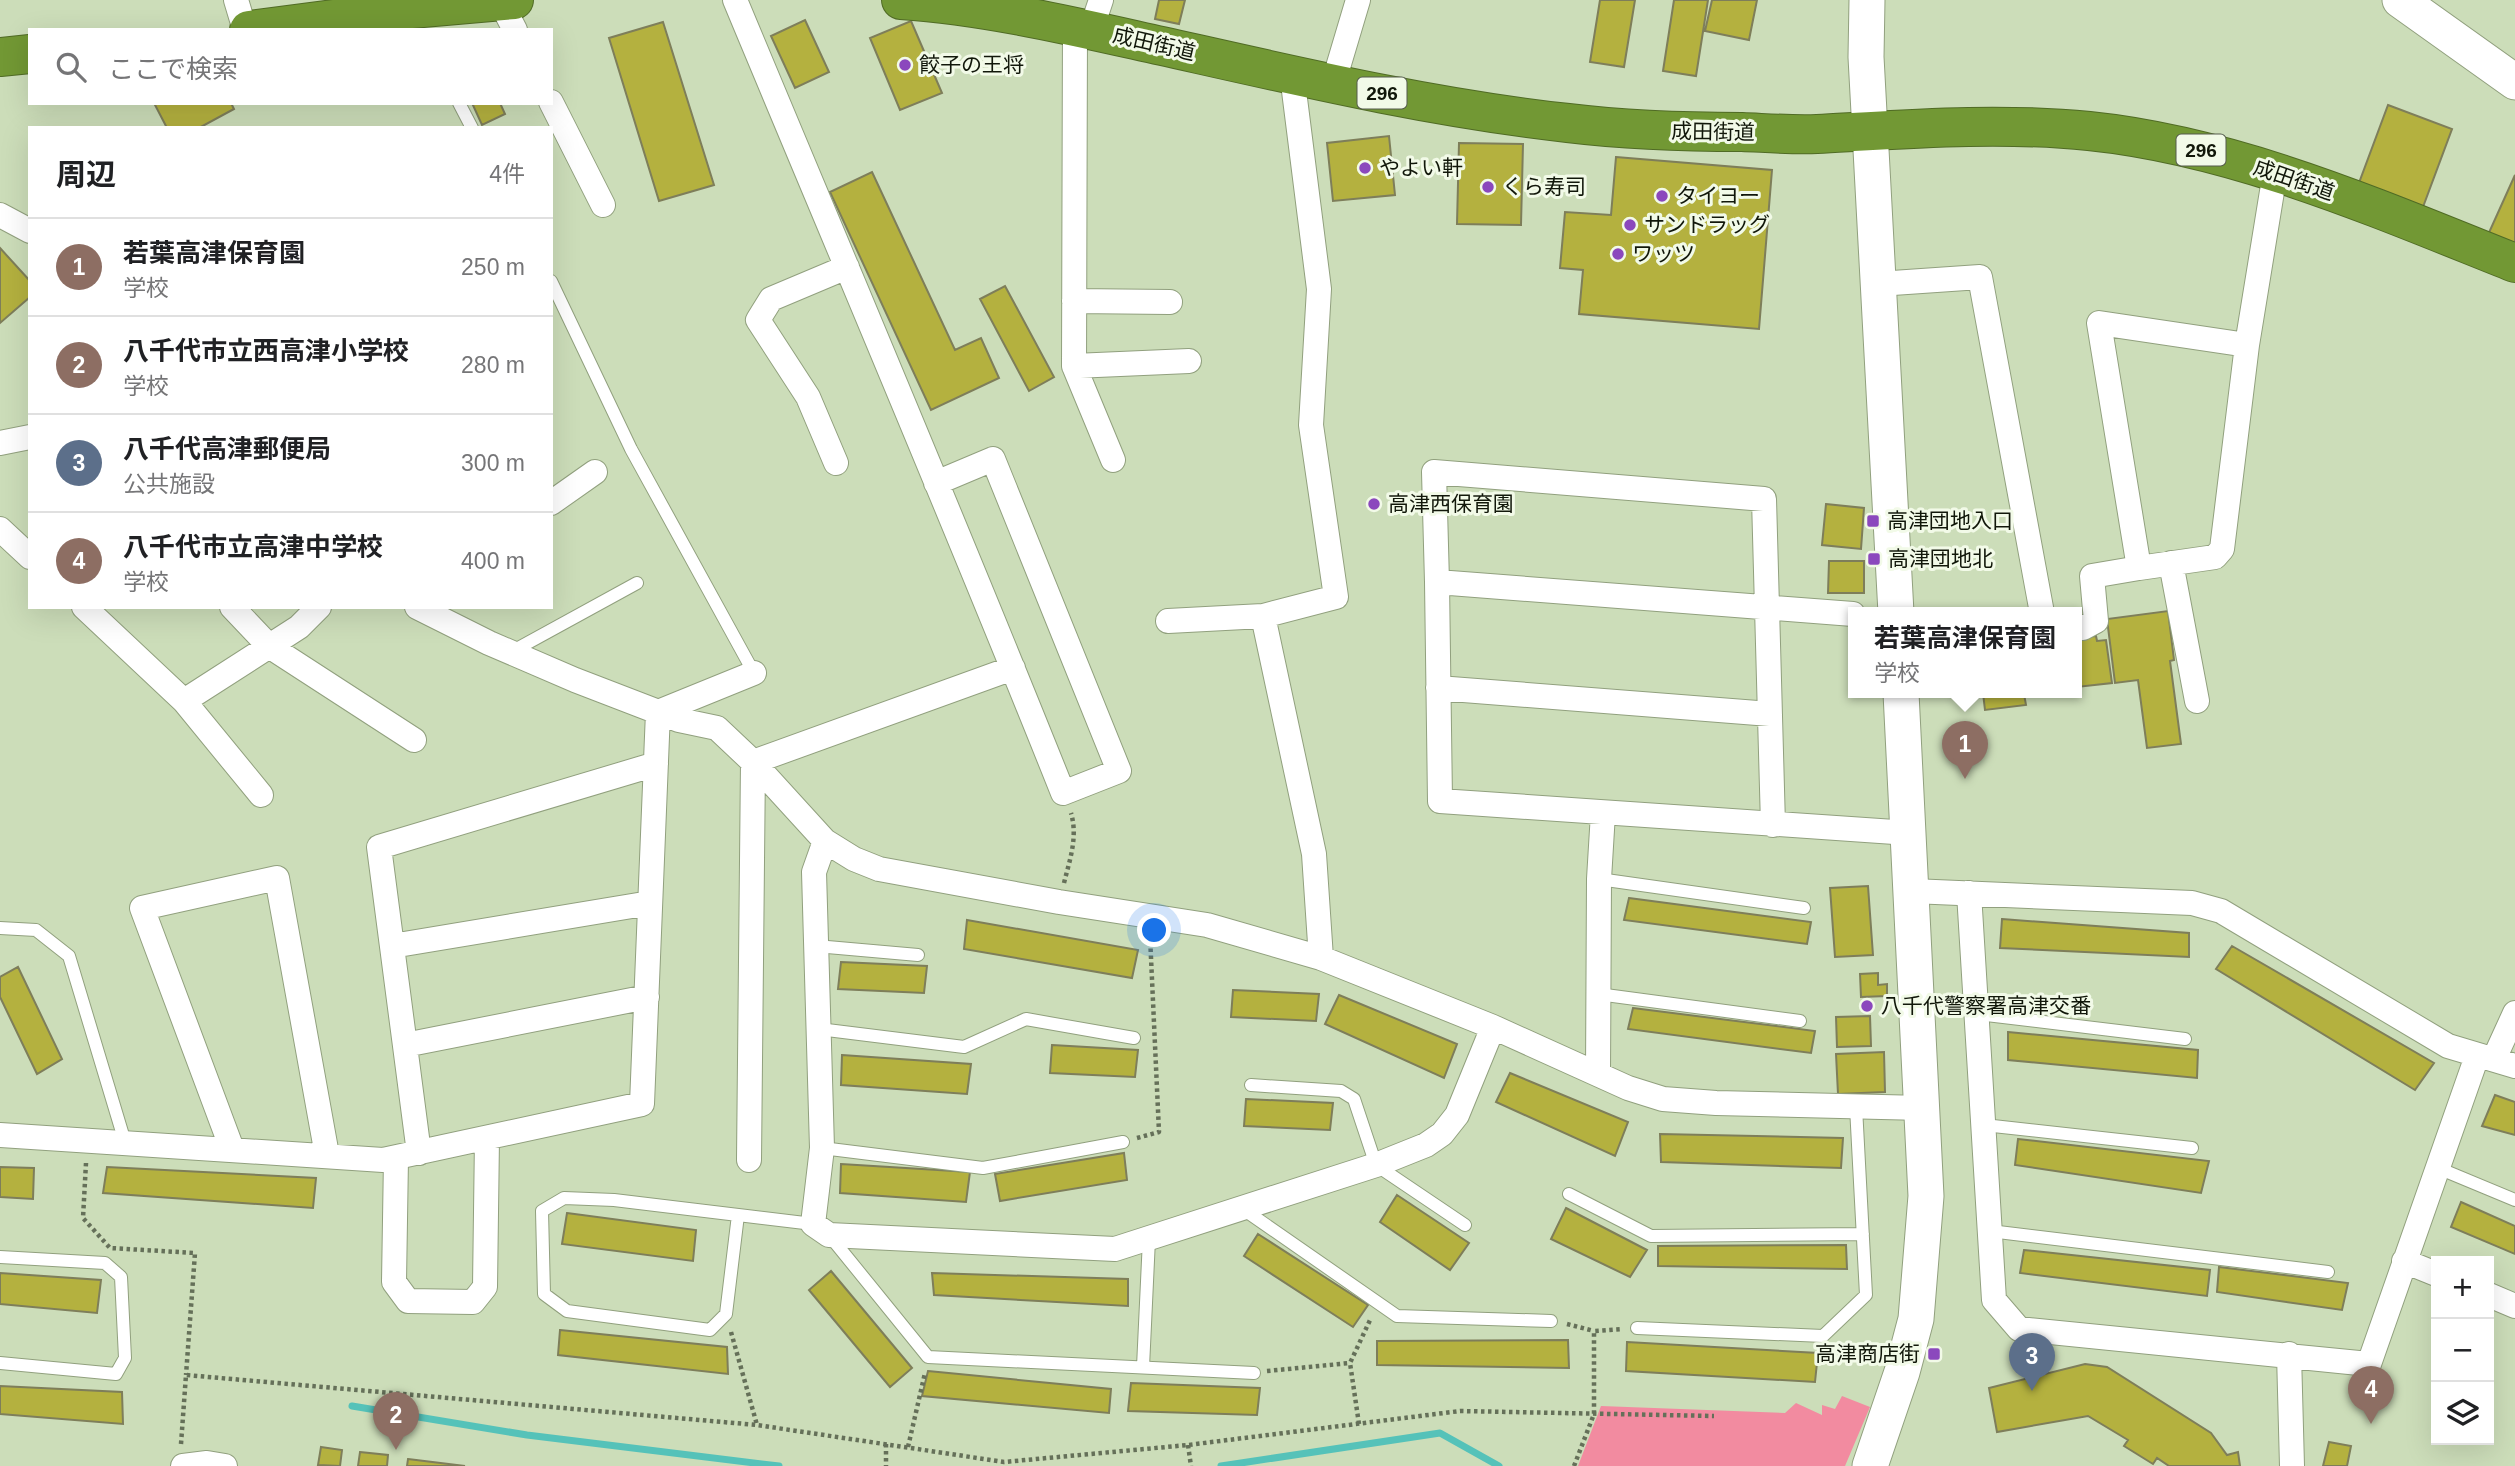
<!DOCTYPE html>
<html lang="ja">
<meta charset="utf-8">
<style>
:root{--surface:#fff;--page:#f6f6f6;--text:#202124;--muted:#757577;--line:#e0e0e0;--accent:#8b48bd}
body{margin:0;font-family:Arial,"Noto Sans JP",sans-serif;background:var(--page);color:var(--text)}
.controls{position:absolute;right:21px;bottom:21px;display:grid;overflow:hidden;border-radius:0px;box-shadow:0 7px 28px #0002}
.controls button{width:63px;height:63px;display:grid;place-items:center;padding:0;border:0;border-bottom:2px solid var(--line);background:var(--surface);color:var(--text);font:35px sans-serif}
.you{position:absolute;left:1155px;top:931px;width:24px;height:24px;margin:-18px;border:5px solid #fff;border-radius:50%;background:#1a73e8;box-shadow:0 0 0 10px #1a73e833}
.badge{display:grid;place-items:center;width:46px;height:46px;border-radius:50%;background:var(--accent);color:#fff;font-size:23px;font-weight:700}
.pin{position:absolute;translate:-50% -58px;filter:drop-shadow(0 2px 4px #0008)}
.pin::after{content:'';position:absolute;top:37px;width:24px;height:21px;background:inherit;clip-path:polygon(0 0,100% 0,50% 100%)}
.popup{position:absolute;left:1848px;top:607px;width:234px;height:91px;box-sizing:border-box;display:grid;place-content:center;border-radius:0px;background:var(--surface);filter:drop-shadow(0 2px 5px #0005);font-size:23px;white-space:nowrap;color:var(--muted)}
.popup b{font-size:26px;color:var(--text)}
.popup::after{content:'';position:absolute;left:50%;top:100%;margin-left:-14px;border:14px solid transparent;border-top-color:var(--surface)}
.list{margin:0;padding:0;list-style:none}
h2{display:flex;justify-content:space-between;align-items:center;height:91px;margin:0;padding:0 28px;font-size:30px}
h2 small{font-size:23px;font-weight:400;color:var(--muted)}
.list li{display:grid;grid-template-columns:46px 1fr auto;gap:21px;align-items:center;box-sizing:border-box;height:98px;padding:0 28px;border-top:2px solid var(--line)}
.list b{display:block;font-size:26px;white-space:nowrap}
.list p{margin:0;font-size:23px;white-space:nowrap;color:var(--muted)}
.list em{font-size:23px;font-style:normal;color:var(--muted)}
.icon{flex:none;width:38px;height:38px;fill:none;stroke:currentColor;stroke-width:2;stroke-linecap:round;stroke-linejoin:round}
.map{position:relative;flex:none;width:2515px;height:1466px;overflow:hidden}
.search{position:absolute;background:var(--surface);box-shadow:0 7px 28px #0002;left:28px;top:28px;width:525px;height:77px;display:flex;align-items:center;gap:18px;box-sizing:border-box;padding:0 24px;border-radius:0px;color:var(--muted);font-size:26px}
.panel{position:absolute;background:var(--surface);box-shadow:0 7px 28px #0002;left:28px;top:126px;width:525px;height:483px;border-radius:0px}
.map>svg:first-child{display:block}
</style>
<div class="map">
<svg width="2515" height="1466" viewBox="0 0 2515 1466">
<rect width="100%" height="100%" fill="#ccddb9"/>
<path fill="#f28ba0" d="M1842,1396L1870,1407L1845,1466H1578L1601,1406L1785,1413L1796,1403L1822,1415V1405L1835,1409Z"/>
<g fill="none" stroke-linecap="round" stroke-linejoin="round">
<path stroke="#55c2b9" stroke-width="7" d="M352,1406L527,1435L779,1466
M1221,1466L1440,1433L1499,1466"/>
</g>
<path fill="#b4b13f" stroke="#7e7e5a" stroke-width="2" d="M1159,0H1185L1179,24L1155,19Z
M1600,0H1635L1624,67L1590,62Z
M1674,0H1708L1696,76L1663,71Z
M1712,0H1757L1749,40L1705,31Z
M805,20L829,72L795,88L771,36Z
M911,21L942,93L900,110L870,38Z
M663,22L714,185L659,201L609,38Z
M154,103H231L234,109L199,128H167Z
M472,103H500L505,114L482,125Z
M2388,105L2452,129L2420,215L2356,191Z
M1389,136L1395,195L1333,201L1327,143Z
M1459,143L1523,144L1521,225L1457,224Z
M1616,157L1772,170L1759,329L1579,314L1583,270L1560,268L1565,212L1611,215Z
M872,172L955,350L981,338L999,378L931,410L830,192Z
M2515,175V250L2487,237Z
M0,248L30,281V297L0,323Z
M1005,286L1054,377L1029,391L980,299Z
M1826,504L1864,508L1861,549L1822,545Z
M1829,561H1864V593H1828Z
M2168,611L2174,660L2170,661L2181,744L2147,748L2138,680L2115,683L2107,619Z
M2096,636L2097,641L2106,640L2112,683L2077,687V638Z
M1983,693H2032L2024,694L2026,705L1985,710Z
M1868,886L1873,955L1835,957L1830,888Z
M1629,898L1811,922L1807,944L1624,920Z
M2002,919L2189,933V957L2000,948Z
M967,920L1138,950L1132,978L964,949Z
M2232,946L2434,1063L2415,1090L2216,969Z
M841,962L927,966L924,993L838,989Z
M18,967L62,1059L37,1074L0,997V977Z
M1878,973V985L1887,984V996L1861,997L1860,974Z
M1233,990L1319,994L1316,1021L1231,1017Z
M1339,995L1457,1044L1444,1078L1325,1024Z
M1633,1008L1815,1031L1811,1053L1628,1029Z
M1870,1016L1871,1046L1837,1047L1836,1017Z
M2008,1032L2198,1050L2197,1078L2008,1060Z
M1052,1045L1138,1050L1135,1077L1050,1073Z
M1884,1052L1885,1092L1838,1094L1836,1054Z
M842,1055L971,1064L967,1094L841,1085Z
M1510,1073L1628,1122L1615,1156L1496,1102Z
M2495,1095L2515,1102V1135L2482,1126Z
M1246,1099L1333,1103L1330,1130L1244,1126Z
M1660,1134L1843,1138L1841,1168L1661,1162Z
M2018,1139L2209,1161L2201,1193L2015,1165Z
M1124,1153L1127,1180L1000,1201L995,1174Z
M841,1164L970,1172L966,1202L840,1193Z
M0,1167L34,1168L33,1199L0,1197Z
M107,1167L316,1178L313,1208L103,1193Z
M1397,1195L1469,1243L1450,1270L1380,1222Z
M2461,1202L2515,1226V1254L2451,1227Z
M1566,1208L1647,1250L1630,1277L1551,1239Z
M567,1213L696,1230L693,1261L562,1244Z
M1258,1234L1368,1305L1353,1327L1244,1256Z
M1846,1245L1847,1269L1658,1266V1246Z
M2024,1250L2210,1270L2207,1296L2020,1273Z
M2219,1267L2348,1283L2342,1310L2217,1292Z
M831,1271L912,1368L890,1387L809,1290Z
M0,1273L101,1280L97,1313L0,1304Z
M932,1273L1128,1279V1306L934,1295Z
M560,1330L727,1347L728,1374L558,1355Z
M1568,1340L1569,1368L1377,1365V1341Z
M1627,1342L1818,1353L1815,1382L1626,1371Z
M2085,1364L2107,1367L2211,1433L2227,1455L2238,1452L2240,1466H2169L2157,1458L2153,1464L2124,1446L2128,1440L2088,1416L1997,1432L1989,1388Z
M928,1371L1111,1389L1109,1413L922,1396Z
M1131,1383L1260,1388L1257,1415L1128,1411Z
M0,1386L122,1392L123,1424L0,1414Z
M2329,1442L2351,1446L2347,1466H2323Z
M321,1447L342,1450L340,1466L318,1465Z
M360,1452L388,1455L387,1466H358Z
M408,1459L465,1466H407Z"/>
<g fill="none" stroke-linecap="round" stroke-linejoin="round">
<defs>
<path id="lane" d="M459,103L472,128
M551,281L631,449L754,673
M511,652L637,583
M1599,879L1804,908
M0,928L36,930L69,956L125,1142
M816,946L918,955
M1598,994L1800,1021
M1978,1014L2185,1039
M819,1029L964,1047L1026,1019L1134,1038
M1251,1085L1341,1091L1354,1099L1376,1165L1465,1225
M1984,1125L2192,1148
M822,1148L983,1168L1123,1142
M2438,1168L2515,1200
M1569,1194L1651,1236L1863,1234
M1243,1209L1397,1316L1551,1321
M738,1215L726,1314L710,1330L567,1311L544,1294L542,1211L564,1198L614,1200L813,1224
M1990,1231L2328,1272
M829,1235L928,1357L1254,1373
M0,1257L105,1263L121,1277L125,1358L116,1374L0,1363
M1637,1328L1823,1336L1866,1295L1856,1107
M1143,1367L1149,1239"/>
<path id="street" d="M236,0L245,30
M735,0C845,264 957,527 1063,793L1119,771L993,459L936,483
M500,1L515,30
M1075,26L1074,366L1189,361
M1091,30L1101,0
M1333,84L1358,0
M551,102L603,205
M0,215L30,231
M1878,284L1980,277L2042,613
M1074,301L1170,302
M2099,323L2247,345L2222,549L2215,557L2139,568Z
M2247,345L2275,173
M1074,366L1113,460
M0,443L30,437
M836,463L808,397L758,320L771,299L847,267
M551,503L595,472
M0,529L30,557
M2171,563L2197,701
M1437,582L1434,472L1764,499L1773,825
M84,607L184,701L261,795
M232,607L269,646L414,740
M417,607L489,643L575,680L679,720L717,728L753,762L825,841
M1853,614L1437,582L1440,801L1909,833
M1263,616L1336,597L1311,425L1319,289L1292,75
M1168,621L1263,616L1314,854L1321,958
M2077,627L2083,628L2096,621L2092,576L2139,568
M1438,688L1770,714
M184,701L299,627L319,607
M658,712L754,673
M1912,891L2192,903L2221,911L2448,1046L2515,1066
M1969,893L1994,1300L2019,1329L2369,1364L2477,1056
M392,946L650,903
M1493,1027L1457,1115L1442,1134L1426,1145L1376,1165L1115,1249L829,1235L813,1224L822,1148L814,872L825,841L854,859L879,869L1059,902L1207,925L1321,958L1493,1027L1628,1088L1663,1099L1716,1103L1923,1108
M405,1045L647,997
M2494,1059L2515,1013
M1598,1074L1599,879L1603,813
M0,1135L383,1160L642,1104L658,712
M232,1149L142,908L277,878L327,1155
M419,1153L379,847L656,764
M396,1158L394,1282L408,1301L473,1302L485,1287L487,1138
M749,1160L753,762L1013,668
M2404,1261L2436,1274
M2489,1295L2515,1306
M2289,1354L2292,1466
M183,1466L207,1463L225,1466"/>
<path id="secondary" d="M1867,0L1866,57L1896,613
M2400,0L2515,82
M1870,1466L1902,1372L1916,1319L1926,1196L1901,693"/>
<path id="highway" d="M901,0C989,6 1076,27 1162,46C1296,76 1431,108 1568,123C1626,130 1684,132 1742,132C1767,133 1792,135 1817,134C1908,129 1998,122 2089,131C2236,146 2379,209 2515,263
M249,30L411,9L514,0
M0,57L30,54"/>
</defs>
<use href="#lane" stroke="#91a07e" stroke-width="14"/>
<use href="#street" stroke="#91a07e" stroke-width="26"/>
<use href="#secondary" stroke="#91a07e" stroke-width="37"/>
<use href="#highway" stroke="#506b25" stroke-width="40"/>
<path stroke="#657059" stroke-width="4.5" stroke-dasharray="3.5 3.5" stroke-linecap="butt" d="M1064,883C1070,859 1078,837 1071,813
M1137,1138L1159,1132L1150,936
M86,1163L83,1218L110,1248L195,1253L186,1375
M1567,1324L1594,1331
M731,1332L757,1425
M1267,1371L1350,1363
M1359,1424L1350,1363L1371,1318
M181,1444L186,1375L757,1425L1004,1462L1188,1445L1460,1411L1714,1416
M886,1444V1466
M1188,1445L1191,1466
M908,1447L925,1373
M1574,1466L1594,1414V1331L1622,1329"/>
<use href="#lane" stroke="#fff" stroke-width="12"/>
<use href="#street" stroke="#fff" stroke-width="24"/>
<use href="#secondary" stroke="#fff" stroke-width="35"/>
<use href="#highway" stroke="#729834" stroke-width="38"/>
</g>
<g fill="#8b48bd" stroke="#f2fae8" stroke-width="2.5">
<circle cx="905" cy="65" r="7"/>
<circle cx="1365" cy="168" r="7"/>
<circle cx="1488" cy="187" r="7"/>
<circle cx="1662" cy="196" r="7"/>
<circle cx="1630" cy="225" r="7"/>
<circle cx="1618" cy="254" r="7"/>
<circle cx="1374" cy="504" r="7"/>
<rect x="1866" y="514" width="14" height="14" rx="3.5"/>
<rect x="1867" y="552" width="14" height="14" rx="3.5"/>
<circle cx="1867" cy="1006" r="7"/>
<rect x="1927" y="1347" width="14" height="14" rx="3.5"/>
</g>
<g text-anchor="middle" stroke-width="6" stroke-linejoin="round" paint-order="stroke">
<g fill="#f2fae8" stroke="#545b4d" stroke-width="2">
<rect x="1357.5" y="77.5" width="49" height="31" rx="5"/>
<rect x="2176.5" y="134.5" width="49" height="31" rx="5"/>
</g>
<g font-size="19" font-weight="bold" fill="#11170a">
<text x="1382" y="100">296</text>
<text x="2201" y="157">296</text>
</g>
<g font-size="21" fill="#11170a" stroke="#f2fae8">
<text transform="translate(1154 44) rotate(13)" y="7">成田街道</text>
<text transform="translate(1713 132) rotate(1)" y="7">成田街道</text>
<text transform="translate(2294 180) rotate(19)" y="7">成田街道</text>
</g>
<g font-size="21" fill="#11170a" stroke="#f2fae8" text-anchor="start">
<text x="919" y="72">餃子の王将</text>
<text x="1379" y="175">やよい軒</text>
<text x="1502" y="194">くら寿司</text>
<text x="1676" y="203">タイヨー</text>
<text x="1644" y="232">サンドラッグ</text>
<text x="1632" y="261">ワッツ</text>
<text x="1388" y="511">高津西保育園</text>
<text x="1887" y="528">高津団地入口</text>
<text x="1888" y="566">高津団地北</text>
<text x="1881" y="1013">八千代警察署高津交番</text>
<text x="1920" y="1361" text-anchor="end">高津商店街</text>
</g>
</g>
</svg>
<div class="controls">
<button>+</button>
<button>−</button>
<button><svg class="icon" aria-label="layers" viewBox="0 0 24 24"><path d="M12 4l9 5-9 5-9-5zM3 14l9 5 9-5"/></svg></button>
</div>
<div class="you"></div>
<div class="pin badge" style="left:1965px;top:779px;background:#8d6e63">1</div>
<div class="popup"><b>若葉高津保育園</b>学校</div>
<div class="pin badge" style="left:396px;top:1450px;background:#8d6e63">2</div>
<div class="pin badge" style="left:2032px;top:1391px;background:#5c6f8a">3</div>
<div class="pin badge" style="left:2371px;top:1424px;background:#8d6e63">4</div>
<div class="search"><svg class="icon" aria-label="search" viewBox="0 0 24 24"><circle cx="10" cy="10" r="6"/><path d="M15 15l6 6"/></svg>ここで検索</div>
<section class="panel">
<h2>周辺<small>4件</small></h2>
<ul class="list">
<li><span class="badge" style="background:#8d6e63">1</span><div><b>若葉高津保育園</b><p>学校</p></div><em>250 m</em></li>
<li><span class="badge" style="background:#8d6e63">2</span><div><b>八千代市立西高津小学校</b><p>学校</p></div><em>280 m</em></li>
<li><span class="badge" style="background:#5c6f8a">3</span><div><b>八千代高津郵便局</b><p>公共施設</p></div><em>300 m</em></li>
<li><span class="badge" style="background:#8d6e63">4</span><div><b>八千代市立高津中学校</b><p>学校</p></div><em>400 m</em></li>
</ul>
</section>
</div>
